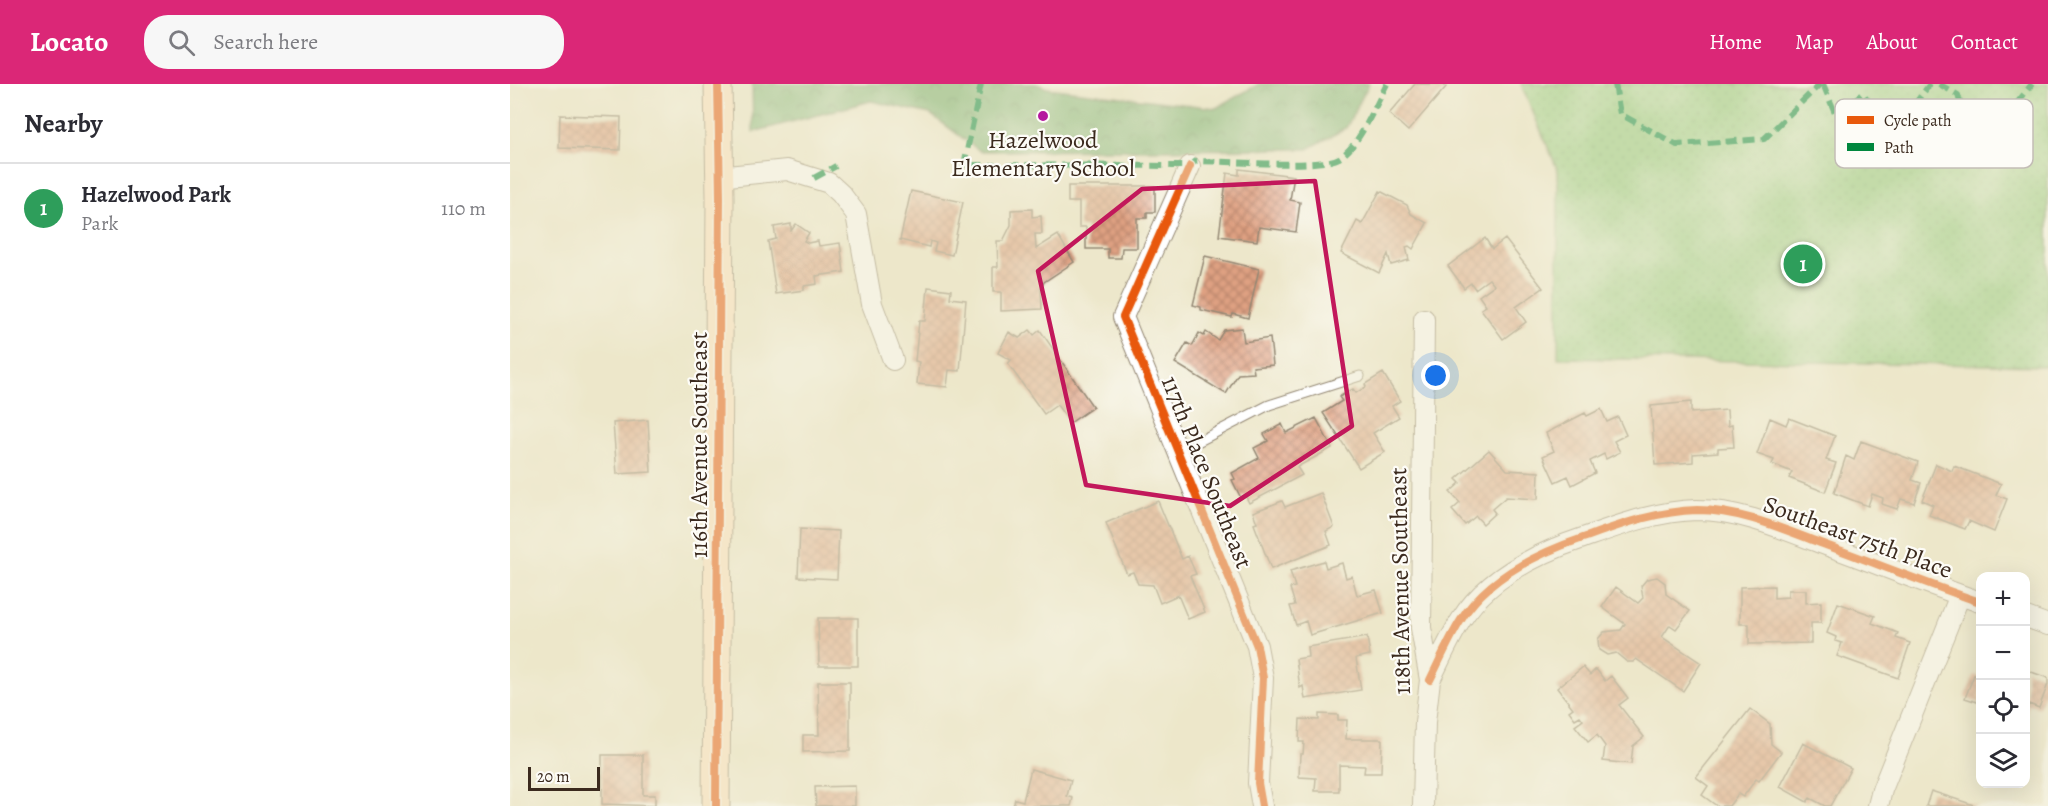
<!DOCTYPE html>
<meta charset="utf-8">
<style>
:root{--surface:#fff;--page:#f7f7f7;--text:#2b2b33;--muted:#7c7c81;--line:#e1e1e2;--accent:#db2777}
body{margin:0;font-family:Alegreya,serif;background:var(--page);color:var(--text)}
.controls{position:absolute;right:18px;bottom:18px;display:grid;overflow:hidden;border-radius:12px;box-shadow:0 6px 24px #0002}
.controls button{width:54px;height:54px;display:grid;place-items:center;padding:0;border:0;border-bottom:2px solid var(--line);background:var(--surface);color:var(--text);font:30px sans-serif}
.scale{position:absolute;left:18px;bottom:15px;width:72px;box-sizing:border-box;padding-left:6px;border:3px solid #3b2a1e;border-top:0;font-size:16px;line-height:21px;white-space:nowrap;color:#3b2a1e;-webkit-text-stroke:4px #fdfcf7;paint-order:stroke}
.you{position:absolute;left:926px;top:292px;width:21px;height:21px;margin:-15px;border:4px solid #fff;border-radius:50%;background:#1a73e8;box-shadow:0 0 0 9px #1a73e833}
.badge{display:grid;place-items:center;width:39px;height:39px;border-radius:50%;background:var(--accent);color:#fff;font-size:20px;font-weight:700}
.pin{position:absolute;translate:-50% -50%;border:3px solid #fff;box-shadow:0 2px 6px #0006}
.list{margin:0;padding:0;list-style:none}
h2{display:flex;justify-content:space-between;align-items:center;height:78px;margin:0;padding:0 24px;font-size:26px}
h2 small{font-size:20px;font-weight:400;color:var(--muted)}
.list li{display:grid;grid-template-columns:39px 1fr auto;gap:18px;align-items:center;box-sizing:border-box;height:90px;padding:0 24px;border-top:2px solid var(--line)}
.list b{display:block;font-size:22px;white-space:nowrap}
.list p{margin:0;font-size:20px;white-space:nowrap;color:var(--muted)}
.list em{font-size:20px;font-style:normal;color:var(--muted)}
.icon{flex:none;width:33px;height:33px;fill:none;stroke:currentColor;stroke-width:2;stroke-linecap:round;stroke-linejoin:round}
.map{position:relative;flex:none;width:1538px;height:722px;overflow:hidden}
header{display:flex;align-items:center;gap:36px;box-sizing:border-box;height:84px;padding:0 30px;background:var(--accent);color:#fff}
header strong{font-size:28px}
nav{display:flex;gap:33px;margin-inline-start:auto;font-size:21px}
.search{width:420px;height:54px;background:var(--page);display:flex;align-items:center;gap:15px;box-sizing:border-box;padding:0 21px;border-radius:24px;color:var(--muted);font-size:22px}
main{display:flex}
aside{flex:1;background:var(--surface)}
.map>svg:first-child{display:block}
</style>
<header>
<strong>Locato</strong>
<div class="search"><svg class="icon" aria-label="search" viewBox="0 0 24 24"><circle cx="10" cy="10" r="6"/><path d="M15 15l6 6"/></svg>Search here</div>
<nav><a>Home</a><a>Map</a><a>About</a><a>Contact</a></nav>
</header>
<main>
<aside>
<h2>Nearby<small></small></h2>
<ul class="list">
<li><span class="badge" style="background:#2e9e5b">1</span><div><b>Hazelwood Park</b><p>Park</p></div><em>110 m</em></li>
</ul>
</aside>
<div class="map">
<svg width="1538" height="722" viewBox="0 0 1538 722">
<defs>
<pattern id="forest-crowns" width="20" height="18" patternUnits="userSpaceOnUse" patternTransform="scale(1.5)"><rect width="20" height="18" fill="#75b06f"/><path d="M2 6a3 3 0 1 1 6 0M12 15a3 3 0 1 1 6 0" fill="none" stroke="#618f5b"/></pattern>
<pattern id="park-dots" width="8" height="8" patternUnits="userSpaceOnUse" patternTransform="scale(1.5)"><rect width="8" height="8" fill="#92cd81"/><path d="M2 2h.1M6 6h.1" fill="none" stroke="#7fb06f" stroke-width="1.8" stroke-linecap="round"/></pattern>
<pattern id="building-cross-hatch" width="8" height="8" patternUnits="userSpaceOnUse" patternTransform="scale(1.5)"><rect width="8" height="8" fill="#dfa182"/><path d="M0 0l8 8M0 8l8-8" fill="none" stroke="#b6836a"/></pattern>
</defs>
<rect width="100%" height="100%" fill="#fdfcf7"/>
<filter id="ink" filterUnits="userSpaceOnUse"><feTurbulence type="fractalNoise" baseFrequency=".0167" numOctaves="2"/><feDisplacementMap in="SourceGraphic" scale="12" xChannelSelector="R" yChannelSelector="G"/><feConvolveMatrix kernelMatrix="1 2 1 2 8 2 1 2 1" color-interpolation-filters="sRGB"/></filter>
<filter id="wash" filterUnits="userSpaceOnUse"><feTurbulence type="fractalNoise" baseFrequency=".008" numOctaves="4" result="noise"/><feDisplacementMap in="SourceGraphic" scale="24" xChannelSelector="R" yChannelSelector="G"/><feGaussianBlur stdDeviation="1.35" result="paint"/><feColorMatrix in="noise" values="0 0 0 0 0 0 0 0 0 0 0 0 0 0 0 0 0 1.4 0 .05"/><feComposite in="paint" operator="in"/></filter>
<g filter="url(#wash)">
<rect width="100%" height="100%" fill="#ede7cb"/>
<path fill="url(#forest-crowns)" stroke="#586d46" stroke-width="1.5" d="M242,0H526L537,4L706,24L749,0H859L836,44L798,65L470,67L420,30L361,17L243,48Z"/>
<path fill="url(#park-dots)" stroke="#667c50" stroke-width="1.5" d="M1011,0H1538V282L1048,274V87Z"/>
<g id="blocks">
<path fill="url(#building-cross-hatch)" d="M905,0H933L936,3L898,47L879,30Z
M50,31L111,33L110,66L49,64Z
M729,85L784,92L780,116L790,118L786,148L749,143L747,157L709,152L717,89L729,91Z
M558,102H645V128H637V134H627V164H612L611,174H598V165H576V143H569V118H558Z
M401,107L453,118L442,171L424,167L426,159L420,157L419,163L390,156Z
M870,107L897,121L901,130L917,139L903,165L899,162L896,163L899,176L881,181L878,170L869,189L831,169L847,137L852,140Z
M522,125V133L531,132L532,150H525L526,165L548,151L564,178L534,198L531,204L532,225L491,227V208H483V183H488L487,157H493L501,141V126Z
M281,140V147L286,140L299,149L294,157L298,159L308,157L309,162L330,159L334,188L306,192L307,200L294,202V206L266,210L258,157L266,155L264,143Z
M975,154L982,165L995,155L1033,204L1006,223L1016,238L993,255L971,225L976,222L969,212L984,201L979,195L965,205L961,199L954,204L938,182Z
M695,172L749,185L738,234L723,230L722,233L691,226V223L683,221Z
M418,203L441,206L440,214L456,216L450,287L439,286L437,303L407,300L409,278L405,277L409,237H415Z
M732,244L734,258L760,254L763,281L743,283L744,289L728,290L716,310L665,279L677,259L682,262L689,249L694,252L696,248L708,256L714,246Z
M520,246L524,251L530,246L583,323L560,339L547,321L534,330L498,280L501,276L488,269L499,248L509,254Z
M873,289L890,317L882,322L889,333L863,349L875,368L849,384L813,329L832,317L829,313L843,305L846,309L856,303L855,300Z
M1181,318V329L1217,326L1218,342L1222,341L1224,363L1208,364V368L1183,370V378L1145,381L1141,322Z
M1091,325L1097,338L1108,333L1116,351L1104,357L1110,368L1096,375L1094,370L1080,377L1085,389L1062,401L1058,392L1045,398L1033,372L1044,367L1036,349L1075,329L1077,332Z
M806,334L822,364L787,383L792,391L739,419L735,411L731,414L722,396L725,395L722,389L749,374L744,364L758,357L754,350L772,340L776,349Z
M1260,334L1276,341L1279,334L1325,352L1316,376L1326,379L1315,408L1279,394L1282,388L1262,380L1264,376L1247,370Z
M138,336L141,388L107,390L103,339Z
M1351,357L1408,378L1402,396L1411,399L1404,419L1391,415L1387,425L1372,420L1373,414L1362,410L1358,422L1324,409L1336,372L1344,376Z
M979,366L997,386L1029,388L1028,415L996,413L982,425L985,429L973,440L966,432L955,441L942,426L950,419L940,408L950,399L946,395Z
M1426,380L1442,387L1444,382L1491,400L1486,411L1497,415L1484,448L1459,437L1455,445L1419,431L1423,421L1412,416Z
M811,409L824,443L816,447L821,461L761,485L744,440L747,439L743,428L772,417L775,423Z
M648,417L672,475L678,472L686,490L680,492L695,528L678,535L668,511L650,519L643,501L628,500L623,488L617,490L596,439Z
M290,445L329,447L327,495L288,493Z
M814,477L816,484L832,479L836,494L842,492L847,511L866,506L873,529L800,551L796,537L786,541L780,522L785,521L780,504L785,503L780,487Z
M1147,493L1155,499L1156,510L1180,527L1166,545L1160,541L1152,553L1191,579L1173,607L1126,575L1123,578H1117L1106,569L1097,571L1089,566L1088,555L1094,548L1111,546L1115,540L1092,523L1106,503L1128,519L1133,514L1131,502L1137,495Z
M1264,502V514L1278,513V506H1296V519L1311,518V539H1301V559L1239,560V540H1230V503Z
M1328,519L1365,532L1362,539L1388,549L1386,554L1400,559L1388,594L1327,572L1332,559L1325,557L1326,553L1317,549Z
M308,534H348V582H309Z
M857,553L860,571L846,574L851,606L795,615L793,602L790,604L786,575L798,573L797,563Z
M1073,583L1080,591L1086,585L1095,597L1101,592L1118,614L1109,621L1134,653L1123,662L1121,680L1093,677L1095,662L1087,651L1078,658L1065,642L1073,636L1070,632L1065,635L1059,627L1063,624L1047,604Z
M1516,586L1538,594V600L1529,624L1519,620L1516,629Z
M1464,591L1470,593V619L1455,614Z
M308,598H340V667L293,668V651H309Z
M1240,625L1260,640L1261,660L1271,668L1249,697L1246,695L1233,713L1228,710L1219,722H1207L1192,711L1198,702L1186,693Z
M809,630L828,631V636H837L836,655H872L871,689H854L855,682L829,681V707H805L806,694L789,693L790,670H793L794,658H789L790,635L809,636Z
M1293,659L1341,684L1320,722H1315L1300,714L1297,718L1270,703Z
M92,671H133V711H145V722L92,720Z
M521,685L561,696L557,712L563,714L561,722H503L505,715L513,717Z
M345,702V722H306L305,703Z
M1421,707L1467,722H1416Z"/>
</g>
</g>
<g filter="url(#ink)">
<use href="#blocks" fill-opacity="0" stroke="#948874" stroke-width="1.5"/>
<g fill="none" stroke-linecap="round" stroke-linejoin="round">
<defs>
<path id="lane" d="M668,368L759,321L850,292"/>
<path id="street" d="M680,82L613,233L747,562L753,594L748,699L752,722
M208,93L277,86L319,99L331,110L346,130L362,220L383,276
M1516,533L1538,541
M920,596C930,576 939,555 951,536C977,494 1028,469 1073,454C1110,441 1147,427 1187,426C1230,426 1273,445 1313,460C1365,479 1418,500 1470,518
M913,722L915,638L920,596L911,544L914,235
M1368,722L1372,706L1450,511"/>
<path id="secondary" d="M206,722L210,114L208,0"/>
</defs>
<use href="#lane" stroke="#948874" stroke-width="11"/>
<use href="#street" stroke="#948874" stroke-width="22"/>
<use href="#secondary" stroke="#948874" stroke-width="29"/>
<use href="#lane" stroke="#fff" stroke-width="9"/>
<use href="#street" stroke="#fff" stroke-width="20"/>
<use href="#secondary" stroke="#fee4c5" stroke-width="27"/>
<path stroke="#00873e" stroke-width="6" stroke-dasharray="12 6" stroke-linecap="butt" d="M471,0L454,81L680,82L686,77C712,77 811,85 829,74C849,63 866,20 877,0
M1105,0L1110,30L1167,61L1254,55L1310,0
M1313,0L1326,31L1353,9L1365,27L1370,48L1380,53L1420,0
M1429,0L1448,11L1456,39H1481L1507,19L1522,0
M304,94L326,82"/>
<defs>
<path id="cycleway" d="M680,82L613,233L747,562L753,594L748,699L752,722
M920,596C930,576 939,555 951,536C977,494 1028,469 1073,454C1110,441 1147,427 1187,426C1230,426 1273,445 1313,460C1365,479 1418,500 1470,518
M206,722L210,114L208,0"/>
</defs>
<use href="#cycleway" stroke="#fdfcf7" stroke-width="11"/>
<use href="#cycleway" stroke="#e8590c" stroke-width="8"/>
</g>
</g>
<path d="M0 0H1538V722H0ZM805,97L842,342L720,422L576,401L528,187L632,105Z" fill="#ede7cb" fill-opacity=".55" fill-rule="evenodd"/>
<path fill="none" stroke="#c2185b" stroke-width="4.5" stroke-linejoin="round" d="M805,97L842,342L720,422L576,401L528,187L632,105Z"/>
<circle fill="#b5179e" stroke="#fdfcf7" stroke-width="2" cx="533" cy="32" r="6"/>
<g text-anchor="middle" stroke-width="4.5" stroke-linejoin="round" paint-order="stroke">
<g font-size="24" fill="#3b2a1e" stroke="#fdfcf7">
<text x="533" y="64">Hazelwood<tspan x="533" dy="28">Elementary School</tspan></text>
</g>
<g font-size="24" fill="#3b2a1e" stroke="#fdfcf7">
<text transform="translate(189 361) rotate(-90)" y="8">116th Avenue Southeast</text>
<text transform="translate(697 388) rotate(68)" y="8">117th Place Southeast</text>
<text transform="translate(1348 453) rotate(20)" y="8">Southeast 75th Place</text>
<text transform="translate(890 497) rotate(-91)" y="8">118th Avenue Southeast</text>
</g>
</g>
<rect x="1325" y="15" width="198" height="69" rx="9" fill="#fdfcf7" stroke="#c3bdb6" stroke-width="1.5"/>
<rect x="1337" y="32" width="27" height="8" fill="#e8590c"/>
<rect x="1337" y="59" width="27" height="8" fill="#00873e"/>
<g font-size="16" fill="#3b2a1e">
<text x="1374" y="42">Cycle path</text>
<text x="1374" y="69">Path</text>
</g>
</svg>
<div class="controls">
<button>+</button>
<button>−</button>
<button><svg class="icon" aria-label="locate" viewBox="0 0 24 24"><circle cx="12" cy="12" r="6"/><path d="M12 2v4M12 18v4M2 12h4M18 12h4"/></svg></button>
<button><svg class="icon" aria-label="layers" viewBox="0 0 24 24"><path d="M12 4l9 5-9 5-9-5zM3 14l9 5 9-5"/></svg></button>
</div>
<div class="scale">20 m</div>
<div class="you"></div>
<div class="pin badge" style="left:1293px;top:180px;background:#2e9e5b">1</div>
</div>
</main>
